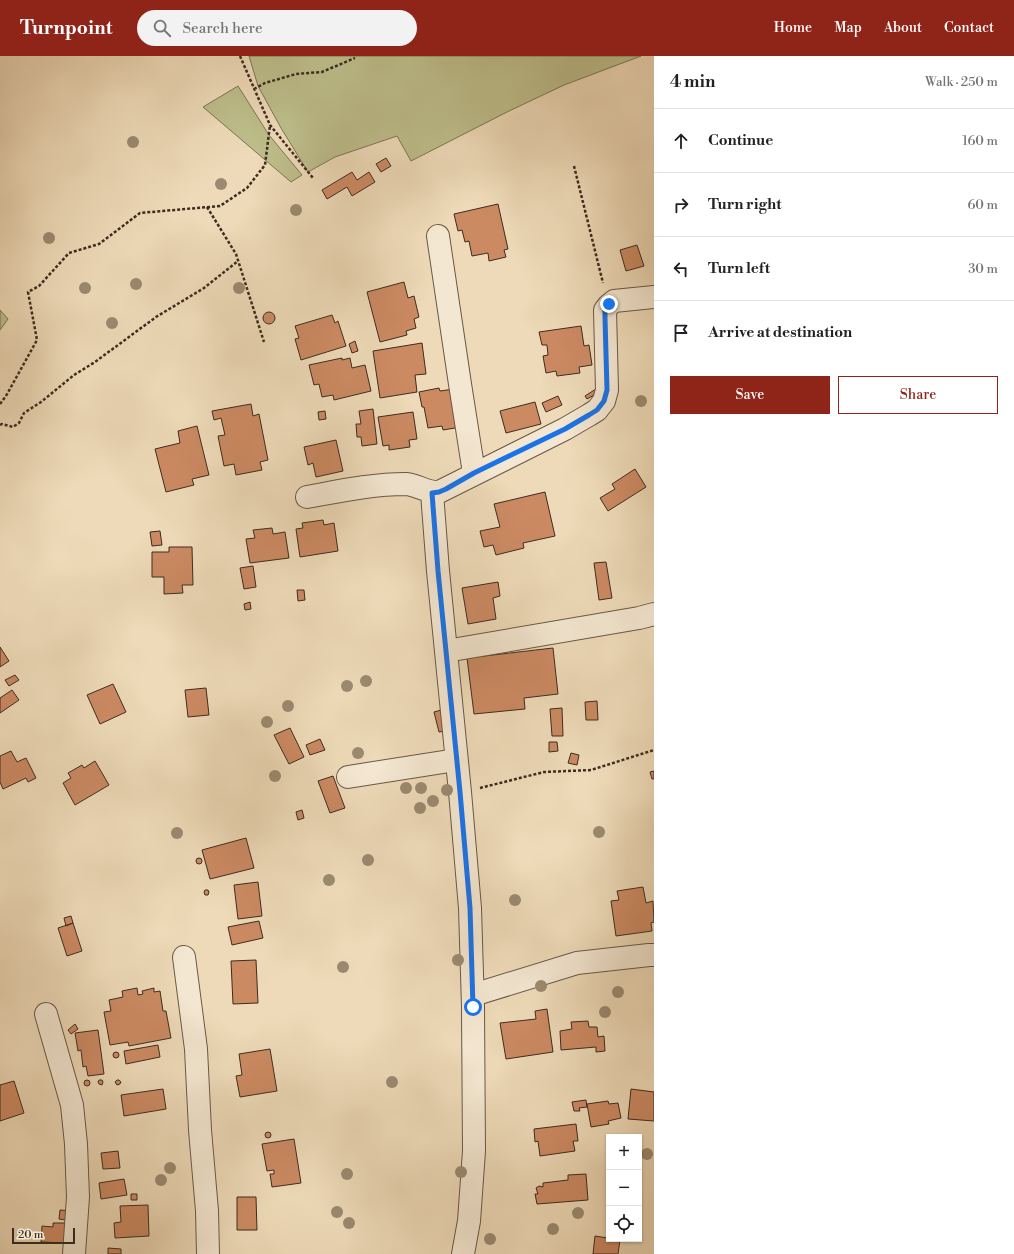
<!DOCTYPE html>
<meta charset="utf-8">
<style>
:root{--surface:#fff;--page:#f2f2f2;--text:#202124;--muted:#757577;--line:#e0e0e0;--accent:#8f2418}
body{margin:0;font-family:"Libre Bodoni",serif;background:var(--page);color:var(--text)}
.controls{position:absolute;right:12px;bottom:12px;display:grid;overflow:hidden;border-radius:0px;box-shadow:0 1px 3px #0004}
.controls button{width:36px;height:36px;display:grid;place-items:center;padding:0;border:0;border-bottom:1px solid var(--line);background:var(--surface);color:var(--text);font:20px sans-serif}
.scale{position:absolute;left:12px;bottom:10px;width:63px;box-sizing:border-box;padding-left:4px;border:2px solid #3d2c20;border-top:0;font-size:11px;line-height:14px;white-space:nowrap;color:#3d2c20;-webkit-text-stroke:3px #f4e7d1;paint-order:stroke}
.stop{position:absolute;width:12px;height:12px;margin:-9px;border:3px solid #1a73e8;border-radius:50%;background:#fff}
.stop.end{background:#1a73e8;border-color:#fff;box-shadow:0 1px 4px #0008}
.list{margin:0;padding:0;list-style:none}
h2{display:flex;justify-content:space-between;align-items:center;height:52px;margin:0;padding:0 16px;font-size:17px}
h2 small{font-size:13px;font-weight:400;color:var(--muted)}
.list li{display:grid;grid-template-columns:26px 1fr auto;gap:12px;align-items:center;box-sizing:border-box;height:64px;padding:0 16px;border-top:1px solid var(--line)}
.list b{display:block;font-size:15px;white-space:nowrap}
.list em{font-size:13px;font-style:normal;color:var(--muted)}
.actions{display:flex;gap:8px;padding:12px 16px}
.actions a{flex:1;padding:9px 0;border:1px solid var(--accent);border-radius:0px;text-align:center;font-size:14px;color:var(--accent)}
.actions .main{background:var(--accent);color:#fff}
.icon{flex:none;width:22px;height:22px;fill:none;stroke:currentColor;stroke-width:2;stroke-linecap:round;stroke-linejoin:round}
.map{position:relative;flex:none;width:654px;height:1198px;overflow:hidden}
header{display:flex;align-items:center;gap:24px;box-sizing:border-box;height:56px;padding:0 20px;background:var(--accent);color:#fff}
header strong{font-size:19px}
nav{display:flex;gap:22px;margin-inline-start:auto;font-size:14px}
.search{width:280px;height:36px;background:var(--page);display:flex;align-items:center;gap:10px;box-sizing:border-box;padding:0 14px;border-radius:22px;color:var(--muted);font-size:15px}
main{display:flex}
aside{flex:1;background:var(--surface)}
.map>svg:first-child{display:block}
</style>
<header>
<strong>Turnpoint</strong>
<div class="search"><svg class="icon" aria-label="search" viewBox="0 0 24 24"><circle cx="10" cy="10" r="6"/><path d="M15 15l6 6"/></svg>Search here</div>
<nav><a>Home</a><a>Map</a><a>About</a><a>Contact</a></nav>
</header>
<main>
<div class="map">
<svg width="654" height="1198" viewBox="0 0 654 1198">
<rect width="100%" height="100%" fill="#eedab8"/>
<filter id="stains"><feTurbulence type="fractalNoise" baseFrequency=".005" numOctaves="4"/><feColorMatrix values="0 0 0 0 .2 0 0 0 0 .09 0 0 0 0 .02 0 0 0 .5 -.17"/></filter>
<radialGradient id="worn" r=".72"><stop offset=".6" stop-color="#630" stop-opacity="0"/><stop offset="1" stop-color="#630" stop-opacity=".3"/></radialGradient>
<path fill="#bdbe8b" stroke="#7d7556" d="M249,0H641L564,29L507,56L411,105L397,80L335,101L308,116L281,72L258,30Z
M238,30L269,79L302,119L291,126L203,51Z
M0,254L8,263L0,274Z"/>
<path fill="#cc8a63" stroke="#3d2c20" d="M386,102L391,110L381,116L376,108Z
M352,116L357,124L369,116L375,126L352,140L347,131L327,143L322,134Z
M498,148L508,193L504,194L506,201L489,205L488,197L472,200L469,185L465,186L462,174L458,175L454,158Z
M637,189L644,210L626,215L620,194Z
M404,226L408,242L414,240L419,261L414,263L416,272L406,275L407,279L380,286L367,236Z
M263 262a6 6 0 1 1 12 0a6 6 0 1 1-12 0Z
M332,259L335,267L338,265L346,290L301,304L295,283L299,282L295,270Z
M581,270L584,290L589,289L592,309L579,311L580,317L557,320L556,315L546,317L543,300L548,299L547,289H542L539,276Z
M355,285L358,295L352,297L349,288Z
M422,287L426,318L415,319L417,336L380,342L373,295Z
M342,302V304L350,302L352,312L365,309L371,335L334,344L333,339L322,341L319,328L314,329L309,309Z
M599,331L601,335L587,343L585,340Z
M439,332L440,335L454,333L461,371L443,374L442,370L428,372L424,351H422L419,336Z
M558,340L562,349L546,356L542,347Z
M535,346L541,368L506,377L500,355Z
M251,348L253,360L259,358L268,404L260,406L262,414L236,419L234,408L224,410L218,380L225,379L221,362L214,364L212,355Z
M373,353L377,388L362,390L361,381H357L356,368H361L359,355Z
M325,355L326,363L319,364L318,356Z
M413,356L417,383L409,384L410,391L389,394V389L383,390L378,361Z
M197,370L209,419L192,423L194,429L166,436L155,393L180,387L178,375Z
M336,384L343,415L316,421L313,407L308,409L304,391Z
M635,413L646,431L608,455L600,442L615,433L612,428Z
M545,436L555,480L523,487L524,492L496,499L493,489L484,491L480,475L500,471L494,448Z
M323,464L324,469L334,467L338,495L300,501L296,473L303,472L302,467Z
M272,472L273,478L285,476L289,502L250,507L246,483L255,482L253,474Z
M160,475L162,489L152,490L150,476Z
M169,491H192L193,529H182L183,537L164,538V521H152V496H169Z
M606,506L612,542L599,544L594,507Z
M253,510L256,531L244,533L240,512Z
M498,526L500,540L493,542L496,563L468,568L462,532Z
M297,534H304L305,544L298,545Z
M250,546L251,553L245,554L244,548Z
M0,591L9,605L0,611Z
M553,592L558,638L524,642L525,653L474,658L467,602Z
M15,619L19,624L9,630L5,624Z
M113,628L126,656L100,668L87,639Z
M206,632L209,659L188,661L185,634Z
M12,634L19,644L0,657V642Z
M597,645L598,664H586L585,646Z
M562,652L563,680H552L550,653Z
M445,653L451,674L439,676L434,656Z
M290,672L304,701L289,708L274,679Z
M320,683L325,694L310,699L306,689Z
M549,686H557L558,695L549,696Z
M11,695L17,706L26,702L36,722L28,726L26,722L3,733L0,726V700Z
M571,697L579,699L577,709L568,707Z
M95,705L109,729L75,749L63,727L71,722L68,717L82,709L84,712Z
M654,715V723H652L650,716Z
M333,720L345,752L330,757L318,725Z
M302,754L304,762L298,764L296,756Z
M246,782L254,812L210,823L202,794Z
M196 805a3 3 0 1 1 6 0a3 3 0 1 1-6 0Z
M258,826L262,860L238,863L234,829Z
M643,831L646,847L653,845L654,866L651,867L652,875L616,880L611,845L619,844L617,835Z
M205,834H208L209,836L208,839H205L204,836Z
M71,860L73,867L66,870L64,862Z
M259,865L263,882L232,889L228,871Z
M73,867L82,895L67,900L58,872Z
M256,904L258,947L233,948L231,905Z
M137,932L138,939L143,938L142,935L154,932V936L160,935L163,955H166L171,982L129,990L128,986L110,989L104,956L111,955L109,944L123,941L122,935Z
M547,953L553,996L506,1003L500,967L536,963L535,955Z
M588,965L589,971H597L598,981L604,980L605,995L596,996V991L561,994L560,975L572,973L571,966Z
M75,968L78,973L71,978L68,974Z
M98,974L104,1018L88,1020L86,1010L83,1011L81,994L78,995L75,977Z
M158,989L160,1001L126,1008L124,995Z
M270,993L277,1035L240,1041L236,1020L242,1019L239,998Z
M113 999a3 3 0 1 1 6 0a3 3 0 1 1-6 0Z
M99,1024H102L103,1026L102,1029L99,1028L98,1026Z
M117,1024H119L121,1026L120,1028L117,1029L115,1026Z
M84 1027a3 3 0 1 1 6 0a3 3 0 1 1-6 0Z
M14,1025L24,1057L0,1065V1029Z
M163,1033L166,1053L124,1060L121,1039Z
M631,1033L654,1036V1065L628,1063Z
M586,1044L587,1051L579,1052L580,1055H574L572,1046Z
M608,1045L609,1048L618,1047L621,1062L608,1065L609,1068L591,1071L587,1048Z
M576,1068L578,1085H573L575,1095L540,1100L538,1085L535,1086L534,1073Z
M265 1079a3 3 0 1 1 6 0a3 3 0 1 1-6 0Z
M294,1083L301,1127L272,1131L270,1118H274V1114L267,1115L262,1088Z
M118,1095L120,1112L103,1113L101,1097Z
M586,1118L588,1144L537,1148L535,1138H538L536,1132L539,1130L543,1131V1127L568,1124V1119Z
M124,1123L127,1139L101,1143L99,1127Z
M131,1138H137V1144H131Z
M237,1141H256L257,1174H237Z
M148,1149L149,1180L115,1182L114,1167L121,1166L120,1150Z
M60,1154L74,1155L72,1165L59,1163Z
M53,1167H66L65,1187L41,1186L42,1170L53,1171Z
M595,1180L620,1184L618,1198H593Z
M108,1192L121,1193V1198H108Z"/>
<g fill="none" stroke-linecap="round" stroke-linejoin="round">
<defs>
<path id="minor" d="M438,180L460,328L474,417
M432,437L438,515L460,736L470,852L473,951L474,1095L469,1165L463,1198
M307,441C340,435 372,428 406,428C418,429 427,437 439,436L565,373L589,359L597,354L604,345L607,334L605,254L609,249L614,245L654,241
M446,595L639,562L654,558
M348,721L456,704
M184,901L196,993L200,1074L207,1155L208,1198
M473,939L577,907L649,899H654
M46,958L72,1049L76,1088L78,1141L74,1198"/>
</defs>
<use href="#minor" stroke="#695846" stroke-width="24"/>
<path stroke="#3d2c20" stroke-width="2.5" stroke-dasharray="3 2" stroke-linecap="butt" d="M240,0L270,69L313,122
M254,33L265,27L296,18L322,16L355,2
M574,110L603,227
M207,151L236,198L264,286
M0,348L6,340L37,284L28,236L39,230L69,197L99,188L140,157L220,150L247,132L265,109L270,69
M0,369L2,368L13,371L19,367L24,357L41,346L74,319L95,306L156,261L204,232L238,205
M480,732L544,716L591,714L654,694"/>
<use href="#minor" stroke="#f4e7d1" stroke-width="22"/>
</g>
<g fill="#9b8a70">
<circle cx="133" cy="86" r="6"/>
<circle cx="221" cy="128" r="6"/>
<circle cx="296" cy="154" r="6"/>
<circle cx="49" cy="182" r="6"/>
<circle cx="136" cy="228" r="6"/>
<circle cx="85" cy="232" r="6"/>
<circle cx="239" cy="232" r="6"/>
<circle cx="112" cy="267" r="6"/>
<circle cx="641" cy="345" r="6"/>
<circle cx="366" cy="625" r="6"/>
<circle cx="347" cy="630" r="6"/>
<circle cx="288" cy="650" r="6"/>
<circle cx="267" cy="666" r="6"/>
<circle cx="358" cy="697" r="6"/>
<circle cx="275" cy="720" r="6"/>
<circle cx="406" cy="732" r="6"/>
<circle cx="421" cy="732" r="6"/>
<circle cx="447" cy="734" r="6"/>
<circle cx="433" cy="745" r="6"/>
<circle cx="420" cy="752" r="6"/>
<circle cx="599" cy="776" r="6"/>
<circle cx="177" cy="777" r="6"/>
<circle cx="368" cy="804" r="6"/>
<circle cx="329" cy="824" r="6"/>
<circle cx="515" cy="844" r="6"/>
<circle cx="458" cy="904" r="6"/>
<circle cx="343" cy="911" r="6"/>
<circle cx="541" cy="930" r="6"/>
<circle cx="618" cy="936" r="6"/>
<circle cx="605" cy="956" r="6"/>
<circle cx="392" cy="1026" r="6"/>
<circle cx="647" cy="1098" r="6"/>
<circle cx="170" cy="1112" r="6"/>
<circle cx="461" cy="1116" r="6"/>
<circle cx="347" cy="1118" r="6"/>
<circle cx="161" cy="1124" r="6"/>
<circle cx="337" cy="1156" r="6"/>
<circle cx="578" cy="1157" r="6"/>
<circle cx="349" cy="1167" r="6"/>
<circle cx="553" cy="1173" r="6"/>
<circle cx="490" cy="1183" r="6"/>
</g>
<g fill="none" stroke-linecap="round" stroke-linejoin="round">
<path stroke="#1a73e8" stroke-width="5" d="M473,951L470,852L460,736L438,515L432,437L439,436L446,433L474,417L565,373L589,359L597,354L604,345L607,334L605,262V254L609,248"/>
</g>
<rect width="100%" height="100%" filter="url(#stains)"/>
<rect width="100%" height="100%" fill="url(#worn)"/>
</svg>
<div class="controls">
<button>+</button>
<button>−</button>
<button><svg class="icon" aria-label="locate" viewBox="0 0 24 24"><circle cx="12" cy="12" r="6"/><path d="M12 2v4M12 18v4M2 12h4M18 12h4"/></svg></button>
</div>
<div class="scale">20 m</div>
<div class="stop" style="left:473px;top:951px"></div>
<div class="stop end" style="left:609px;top:248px"></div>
</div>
<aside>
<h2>4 min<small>Walk · 250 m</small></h2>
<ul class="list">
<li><svg class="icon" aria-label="ahead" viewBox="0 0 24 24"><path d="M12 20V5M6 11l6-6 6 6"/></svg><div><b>Continue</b></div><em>160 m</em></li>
<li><svg class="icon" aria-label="right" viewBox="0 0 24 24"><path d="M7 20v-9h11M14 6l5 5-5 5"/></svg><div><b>Turn right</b></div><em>60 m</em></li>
<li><svg class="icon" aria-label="left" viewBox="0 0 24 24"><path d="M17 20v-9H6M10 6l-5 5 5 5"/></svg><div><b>Turn left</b></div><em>30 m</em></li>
<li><svg class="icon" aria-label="arrive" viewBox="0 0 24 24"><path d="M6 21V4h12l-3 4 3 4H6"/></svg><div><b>Arrive at destination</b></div></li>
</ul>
<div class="actions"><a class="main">Save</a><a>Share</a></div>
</aside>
</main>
